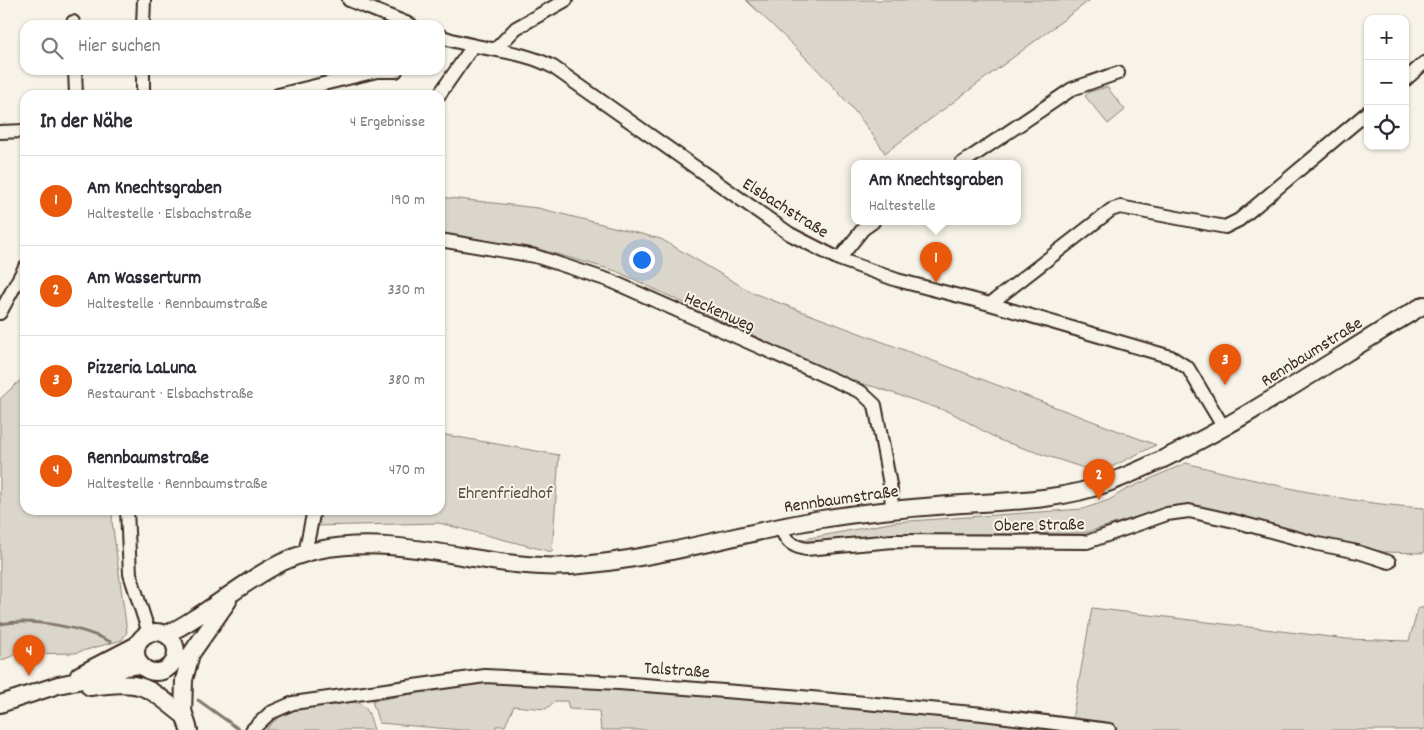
<!DOCTYPE html>
<html lang="de">
<meta charset="utf-8">
<style>
:root{--surface:#fff;--page:#f2f2f3;--text:#2b2b33;--muted:#7c7c81;--line:#e1e1e2;--accent:#ea580c}
body{margin:0;font-family:Dekko,sans-serif;background:var(--page);color:var(--text)}
.controls{position:absolute;right:15px;top:15px;display:grid;overflow:hidden;border-radius:10px;box-shadow:0 1px 4px #0004}
.controls button{width:45px;height:45px;display:grid;place-items:center;padding:0;border:0;border-bottom:1px solid var(--line);background:var(--surface);color:var(--text);font:25px sans-serif}
.you{position:absolute;left:641px;top:259px;width:18px;height:18px;margin:-12px;border:4px solid #fff;border-radius:50%;background:#1a73e8;box-shadow:0 0 0 8px #1a73e833}
.badge{display:grid;place-items:center;width:32px;height:32px;border-radius:50%;background:var(--accent);color:#fff;font-size:16px;font-weight:700}
.pin{position:absolute;translate:-50% -41px;filter:drop-shadow(0 1px 2px #0008)}
.pin::after{content:'';position:absolute;top:26px;width:18px;height:15px;background:inherit;clip-path:polygon(0 0,100% 0,50% 100%)}
.popup{position:absolute;left:851px;top:160px;width:170px;height:65px;box-sizing:border-box;display:grid;place-content:center;border-radius:10px;background:var(--surface);filter:drop-shadow(0 1px 4px #0005);font-size:16px;white-space:nowrap;color:var(--muted)}
.popup b{font-size:19px;color:var(--text)}
.popup::after{content:'';position:absolute;left:50%;top:100%;margin-left:-10px;border:10px solid transparent;border-top-color:var(--surface)}
.list{margin:0;padding:0;list-style:none}
h2{display:flex;justify-content:space-between;align-items:center;height:65px;margin:0;padding:0 20px;font-size:21px}
h2 small{font-size:16px;font-weight:400;color:var(--muted)}
.list li{display:grid;grid-template-columns:32px 1fr auto;gap:15px;align-items:center;box-sizing:border-box;height:90px;padding:0 20px;border-top:1px solid var(--line)}
.list b{display:block;font-size:19px;white-space:nowrap}
.list p{margin:0;font-size:16px;white-space:nowrap;color:var(--muted)}
.list em{font-size:16px;font-style:normal;color:var(--muted)}
.icon{flex:none;width:28px;height:28px;fill:none;stroke:currentColor;stroke-width:2;stroke-linecap:round;stroke-linejoin:round}
.map{position:relative;flex:none;width:1424px;height:730px;overflow:hidden}
.search{position:absolute;background:var(--surface);box-shadow:0 1px 4px #0004;left:20px;top:20px;width:425px;height:55px;display:flex;align-items:center;gap:12px;box-sizing:border-box;padding:0 18px;border-radius:15px;color:var(--muted);font-size:19px}
.panel{position:absolute;background:var(--surface);box-shadow:0 1px 4px #0004;left:20px;top:90px;width:425px;height:425px;border-radius:15px}
.map>svg:first-child{display:block}
</style>
<div class="map">
<svg width="1424" height="730" viewBox="0 0 1424 730">
<rect width="100%" height="100%" fill="#f7f3e8"/>
<filter id="ink" filterUnits="userSpaceOnUse"><feTurbulence type="fractalNoise" baseFrequency=".02" numOctaves="2"/><feDisplacementMap in="SourceGraphic" scale="10" xChannelSelector="R" yChannelSelector="G"/><feConvolveMatrix kernelMatrix="1 2 1 2 8 2 1 2 1" color-interpolation-filters="sRGB"/></filter>
<g filter="url(#ink)">
<path fill="#dbd6cb" stroke="#8b8074" d="M746,0H1090L885,153C848,95 796,48 746,0Z
M1107,87L1125,110L1108,124L1085,96L1089,92Z
M440,197L538,208L661,239L753,293L1156,445L1099,473L999,440L952,413L875,387L850,381L616,271L535,248L440,234Z
M25,376V510H113L112,521L127,632L122,640L75,653L17,654L0,661V399Z
M440,434L559,455L552,552L439,523L314,526L318,510H440Z
M1186,463C1265,483 1343,503 1424,508V553L1384,552L1329,541L1215,511L1176,505L1084,533L893,535L834,541H794L895,522L1083,509L1109,500L1125,490Z
M1424,607V730H601L599,711L569,709L567,701H555L546,709L514,706L505,726H496V730H461L379,723L372,701L484,681L620,688L1072,720L1092,608L1347,639L1409,641L1418,609Z
M349,702C368,702 369,714 374,730H266C285,704 320,706 349,702Z"/>
<g fill="none" stroke-linecap="round" stroke-linejoin="round">
<path stroke="#84786c" stroke-width="3" d="M0,624C32,618 82,627 111,642
M198,700L240,730"/>
<defs>
<path id="minor" d="M349,0L411,25
M73,22V25
M143,25L144,0
M440,36C477,51 518,48 553,67L790,234L839,259L897,280L990,304L1171,357L1188,368L1224,428
M496,49L516,28L566,0
M75,70L76,95
M1405,80L1424,63
M143,95V70
M278,95L377,71H396
M439,95L473,46
M0,132L25,131
M961,164L1072,89L1118,73
M440,240L535,256L611,281L861,392L875,405L891,490L892,510
M839,259L863,229L873,222
M990,304L1111,210L1120,207L1225,227L1239,220L1368,112
M0,313L25,267
M127,510L130,574L149,633
M780,527C786,541 791,546 806,549L893,541L1087,542L1167,514L1189,511L1234,521L1318,544L1358,552L1389,562
M305,553L314,510
M252,730L270,713L293,703L485,676L619,683L790,696L983,714L1109,730"/>
<path id="major" d="M136 652a20 20 0 1 1 40 0a20 20 0 1 1-40 0Z
M166,634C179,629 190,621 201,614C239,590 273,559 318,550C402,532 486,571 571,566C656,560 738,533 822,519C864,512 907,508 949,505C1002,501 1058,502 1108,483C1222,439 1320,366 1424,305
M79,675L137,645
M90,687C142,681 143,683 183,715
M0,704L58,685L102,676L125,667L140,665
M181,704L189,730
M183,715L184,680L191,654L228,601"/>
</defs>
<use href="#minor" stroke="#3b2a1e" stroke-width="16"/>
<use href="#major" stroke="#3b2a1e" stroke-width="20"/>
<use href="#minor" stroke="#f7f3e8" stroke-width="12"/>
<use href="#major" stroke="#f7f3e8" stroke-width="16"/>
</g>
</g>
<g text-anchor="middle" stroke-width="4" stroke-linejoin="round" paint-order="stroke">
<g font-size="18" fill="#3b2a1e" stroke="#f7f3e8">
<text transform="translate(786 207) rotate(32)" y="6">Elsbachstraße</text>
<text transform="translate(720 311) rotate(24)" y="6">Heckenweg</text>
<text transform="translate(1311 351) rotate(-32)" y="6">Rennbaumstraße</text>
<text transform="translate(841 498) rotate(-8)" y="6">Rennbaumstraße</text>
<text transform="translate(1039 524) rotate(-1)" y="6">Obere Straße</text>
<text transform="translate(677 669) rotate(4)" y="6">Talstraße</text>
</g>
<g font-size="18" fill="#5b4c41" stroke="#f7f3e8">
<text x="505" y="498">Ehrenfriedhof</text>
</g>
</g>
</svg>
<div class="controls">
<button>+</button>
<button>−</button>
<button><svg class="icon" aria-label="locate" viewBox="0 0 24 24"><circle cx="12" cy="12" r="6"/><path d="M12 2v4M12 18v4M2 12h4M18 12h4"/></svg></button>
</div>
<div class="you"></div>
<div class="pin badge" style="left:936px;top:283px">1</div>
<div class="popup"><b>Am Knechtsgraben</b>Haltestelle</div>
<div class="pin badge" style="left:1099px;top:500px">2</div>
<div class="pin badge" style="left:1225px;top:385px">3</div>
<div class="pin badge" style="left:29px;top:676px">4</div>
<div class="search"><svg class="icon" aria-label="search" viewBox="0 0 24 24"><circle cx="10" cy="10" r="6"/><path d="M15 15l6 6"/></svg>Hier suchen</div>
<section class="panel">
<h2>In der Nähe<small>4 Ergebnisse</small></h2>
<ul class="list">
<li><span class="badge">1</span><div><b>Am Knechtsgraben</b><p>Haltestelle · Elsbachstraße</p></div><em>190 m</em></li>
<li><span class="badge">2</span><div><b>Am Wasserturm</b><p>Haltestelle · Rennbaumstraße</p></div><em>330 m</em></li>
<li><span class="badge">3</span><div><b>Pizzeria LaLuna</b><p>Restaurant · Elsbachstraße</p></div><em>380 m</em></li>
<li><span class="badge">4</span><div><b>Rennbaumstraße</b><p>Haltestelle · Rennbaumstraße</p></div><em>470 m</em></li>
</ul>
</section>
</div>
